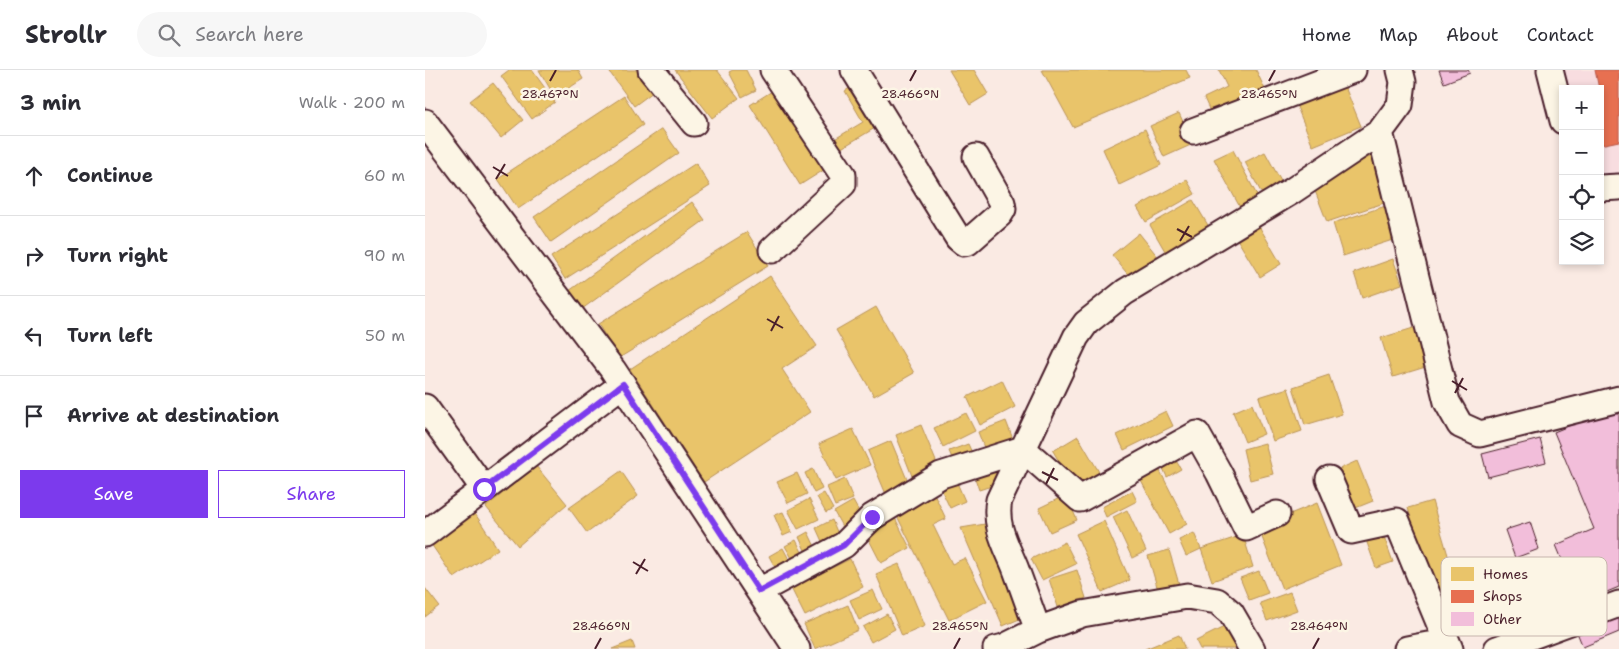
<!DOCTYPE html>
<meta charset="utf-8">
<style>
:root{--surface:#fff;--page:#f7f7f7;--text:#2b2b33;--muted:#7c7c81;--line:#e1e1e2;--accent:#7c3aed}
body{margin:0;font-family:"Shantell Sans",sans-serif;background:var(--page);color:var(--text)}
.controls{position:absolute;right:15px;top:15px;display:grid;overflow:hidden;border-radius:0px;box-shadow:0 2px 8px #0003}
.controls button{width:45px;height:45px;display:grid;place-items:center;padding:0;border:0;border-bottom:1px solid var(--line);background:var(--surface);color:var(--text);font:25px sans-serif}
.stop{position:absolute;width:15px;height:15px;margin:-11px;border:4px solid #7c3aed;border-radius:50%;background:#fff}
.stop.end{background:#7c3aed;border-color:#fff;box-shadow:0 1px 5px #0008}
.list{margin:0;padding:0;list-style:none}
h2{display:flex;justify-content:space-between;align-items:center;height:65px;margin:0;padding:0 20px;font-size:21px}
h2 small{font-size:16px;font-weight:400;color:var(--muted)}
.list li{display:grid;grid-template-columns:32px 1fr auto;gap:15px;align-items:center;box-sizing:border-box;height:80px;padding:0 20px;border-top:1px solid var(--line)}
.list b{display:block;font-size:19px;white-space:nowrap}
.list em{font-size:16px;font-style:normal;color:var(--muted)}
.actions{display:flex;gap:10px;padding:15px 20px}
.actions a{flex:1;padding:11px 0;border:1px solid var(--accent);border-radius:0px;text-align:center;font-size:18px;color:var(--accent)}
.actions .main{background:var(--accent);color:#fff}
.icon{flex:none;width:28px;height:28px;fill:none;stroke:currentColor;stroke-width:2;stroke-linecap:round;stroke-linejoin:round}
.map{position:relative;flex:none;width:1194px;height:579px;overflow:hidden}
header{display:flex;align-items:center;gap:30px;box-sizing:border-box;height:70px;padding:0 25px;background:var(--surface);border-bottom:1px solid var(--line)}
header strong{font-size:24px}
nav{display:flex;gap:28px;margin-inline-start:auto;font-size:18px}
.search{width:350px;height:45px;background:var(--page);display:flex;align-items:center;gap:12px;box-sizing:border-box;padding:0 18px;border-radius:28px;color:var(--muted);font-size:19px}
main{display:flex}
aside{flex:1;background:var(--surface)}
.map>svg:first-child{display:block}
</style>
<header>
<strong>Strollr</strong>
<div class="search"><svg class="icon" aria-label="search" viewBox="0 0 24 24"><circle cx="10" cy="10" r="6"/><path d="M15 15l6 6"/></svg>Search here</div>
<nav><a>Home</a><a>Map</a><a>About</a><a>Contact</a></nav>
</header>
<main>
<aside>
<h2>3 min<small>Walk · 200 m</small></h2>
<ul class="list">
<li><svg class="icon" aria-label="ahead" viewBox="0 0 24 24"><path d="M12 20V5M6 11l6-6 6 6"/></svg><div><b>Continue</b></div><em>60 m</em></li>
<li><svg class="icon" aria-label="right" viewBox="0 0 24 24"><path d="M7 20v-9h11M14 6l5 5-5 5"/></svg><div><b>Turn right</b></div><em>90 m</em></li>
<li><svg class="icon" aria-label="left" viewBox="0 0 24 24"><path d="M17 20v-9H6M10 6l-5 5 5 5"/></svg><div><b>Turn left</b></div><em>50 m</em></li>
<li><svg class="icon" aria-label="arrive" viewBox="0 0 24 24"><path d="M6 21V4h12l-3 4 3 4H6"/></svg><div><b>Arrive at destination</b></div></li>
</ul>
<div class="actions"><a class="main">Save</a><a>Share</a></div>
</aside>
<div class="map">
<svg width="1194" height="579" viewBox="0 0 1194 579">
<rect width="100%" height="100%" fill="#faeae3"/>
<filter id="ink" filterUnits="userSpaceOnUse"><feTurbulence type="fractalNoise" baseFrequency=".02" numOctaves="2"/><feDisplacementMap in="SourceGraphic" scale="10" xChannelSelector="R" yChannelSelector="G"/><feConvolveMatrix kernelMatrix="1 2 1 2 8 2 1 2 1" color-interpolation-filters="sRGB"/></filter>
<g filter="url(#ink)">
<path fill="#f8dde0" d="M1117,0H1194V124L1175,128V19H1138V66Z"/>
<path fill="#e9c46a" stroke="#b99257" d="M84,0H107L130,32L107,49L76,6Z
M114,0H153L158,9L130,27Z
M183,0H218L232,19L209,36Z
M250,0H292L314,28L287,48Z
M308,0H321L331,20L317,27L304,2Z
M524,0H549L563,24L545,35Z
M617,0H761L765,8L648,57Z
M794,0H831L844,28L788,48L779,28L802,17Z
M918,12L936,56L888,76L870,32Z
M68,13L98,50L76,68L45,31Z
M431,14L455,55L408,83L403,73L438,52L420,21Z
M352,18L402,98L375,115L325,35Z
M199,26L218,55L93,139L73,109Z
M754,43L768,74L739,87L725,56Z
M237,59L254,83L126,172L109,147Z
M720,59L736,95L694,115L678,79Z
M808,80L835,131L817,141L789,89Z
M840,82L858,115L838,126L820,92Z
M947,86L962,132L902,152L887,113Z
M271,93L285,116L140,209L126,187Z
M762,110L770,124L721,152L712,137Z
M768,130L787,162L744,188L725,155Z
M267,132L280,150L157,239L144,221Z
M967,134L977,167L918,186L908,153Z
M831,151L856,194L835,207L809,164Z
M322,162L343,196L194,288L173,254Z
M714,163L737,192L710,213L687,185Z
M968,189L977,214L937,228L929,203Z
M345,206L392,276L357,299L385,342L279,412L205,299Z
M451,237L489,303L449,326L411,260Z
M995,256L1007,295L968,307L956,268Z
M904,305L917,344L880,355L868,317Z
M577,310L590,337L555,355L542,327Z
M863,318L877,361L848,371L834,327Z
M827,334L839,364L820,372L808,342Z
M741,341L748,356L699,380L692,365Z
M541,343L550,361L518,377L509,358Z
M581,351L591,377L563,388L553,362Z
M496,355L515,401L489,411L471,365Z
M428,359L445,395L411,410L394,374Z
M653,366L674,402L649,417L628,381Z
M466,371L486,419L463,429L443,381Z
M840,373L848,404L825,410L818,379Z
M543,374L548,385L529,393L524,381Z
M750,389L756,399L742,407L737,396Z
M932,391L948,431L928,439L912,400Z
M570,395L576,413L554,420L548,402Z
M111,396L142,434L93,476L61,437Z
M733,397L762,454L744,464L714,407Z
M388,399L397,419L389,423L380,403Z
M196,401L213,426L162,463L144,438Z
M372,403L382,424L363,433L352,412Z
M529,406L540,431L525,438L513,413Z
M420,409L428,429L410,436L402,417Z
M506,417L521,449L508,455L527,494L540,488L562,531L524,550L467,436Z
M707,421L712,431L681,447L677,437Z
M399,423L408,439L401,443L392,427Z
M641,425L652,450L625,462L614,438Z
M384,429L394,449L373,459L363,440Z
M428,431L438,449L419,460L409,442Z
M1007,431L1033,519L1009,526L983,438Z
M892,433L916,495L857,519L833,457Z
M465,438L485,478L456,493L440,462Z
M47,439L73,479L29,508L2,468Z
M702,440L721,481L707,488L688,447Z
M358,442L367,462L358,466L349,445Z
M407,450L416,471L400,478L391,458Z
M679,451L705,510L677,522L651,464Z
M566,453L604,545L578,556L536,458Z
M957,461L968,492L951,498L940,467Z
M383,462L394,485L384,489L374,467Z
M769,463L776,479L761,486L754,470Z
M818,465L828,497L787,511L776,479Z
M371,470L381,490L371,495L360,476Z
M640,472L651,494L617,510L606,489Z
M358,478L367,495L353,503L344,486Z
M744,480L754,514L733,520L723,486Z
M425,489L438,517L380,546L366,518Z
M474,494L500,556L477,566L451,504Z
M652,500L661,528L633,537L624,509Z
M834,501L843,523L824,530L815,508Z
M0,518L14,536L0,547Z
M448,520L457,539L434,550L425,530Z
M865,522L872,540L842,551L835,533Z
M423,535L433,560L390,579L379,554Z
M462,544L470,559L446,572L438,557Z
M805,554L817,579H775L771,571Z
M754,565L760,579H720Z
M207,571L210,579H187Z"/>
<path fill="#e76f51" stroke="#b85746" d="M1170,0H1194V71L1175,75V37H1178L1175,19H1174Z"/>
<path fill="#f2beda" stroke="#4a1f2b" d="M1014,0H1043L1045,3L1019,13Z
M1194,335V517L1155,533L1131,475L1169,459L1129,362Z
M1115,369L1121,392L1063,407L1057,384Z
M1105,452L1114,479L1090,488L1080,460Z
M1194,537V562L1158,577L1149,555Z"/>
<g fill="none" stroke-linecap="round" stroke-linejoin="round">
<defs>
<path id="minor" d="M226,0L269,53
M429,0L533,168L539,173L543,172L575,144L578,139L577,133L551,87
M1125,0L1138,51
M0,52L188,300L372,579
M768,61L928,0
M955,62L1022,332L1035,355L1055,364L1194,329
M1175,118L1194,117
M347,180L418,114V105L348,0
M0,337L59,419
M904,409L926,461L972,451L1025,579
M0,464L198,314
M334,521L419,475L447,447L516,405L598,379L655,429L772,364L794,403L821,458L852,444
M613,560C605,539 598,518 590,497C581,475 569,455 574,430L651,267L661,253L700,222L867,121L955,62L975,35L978,12L975,0
M571,579L579,577L613,560L657,544L762,526L792,531L806,543L827,579
M982,579L1003,575L1020,579
M1072,579L1194,534"/>
</defs>
<use href="#minor" stroke="#4a1f2b" stroke-width="29"/>
<use href="#minor" stroke="#fcf5e5" stroke-width="25"/>
</g>
</g>
<g fill="none" stroke-linecap="round" stroke-linejoin="round" filter="url(#ink)">
<path stroke="#7c3aed" stroke-width="6" d="M59,419L198,314L334,521L419,475L447,447"/>
</g>
<path fill="none" stroke="#4a1f2b" stroke-width="2" d="M125,11L131,0M485,11L491,0M844,11L850,0M68,97L83,106M71,109L80,94M752,159L767,167M755,171L764,156M342,249L358,258M346,261L354,246M1027,311L1042,320M1030,323L1038,308M617,402L633,410M621,414L629,398M208,492L223,501M211,504L220,489M170,579L176,568M529,579L535,568M888,579L894,568"/>
<rect x="1016" y="487" width="166" height="79" rx="8" fill="#fcf5e5" stroke="#c7b5ad" stroke-width="1"/>
<rect x="1026" y="497" width="23" height="14" fill="#e9c46a"/>
<rect x="1026" y="520" width="23" height="13" fill="#e76f51"/>
<rect x="1026" y="542" width="23" height="14" fill="#f2beda"/>
<g font-size="14" fill="#4a1f2b">
<text x="1058" y="509">Homes</text>
<text x="1058" y="531">Shops</text>
<text x="1058" y="554">Other</text>
</g>
<g font-size="12" text-anchor="middle" fill="#4a1f2b" stroke="#fcf5e5" stroke-width="5" stroke-linejoin="round" paint-order="stroke">
<text x="125" y="28">28.467°N</text>
<text x="485" y="28">28.466°N</text>
<text x="844" y="28">28.465°N</text>
<text x="176" y="560">28.466°N</text>
<text x="535" y="560">28.465°N</text>
<text x="894" y="560">28.464°N</text>
</g>
</svg>
<div class="controls">
<button>+</button>
<button>−</button>
<button><svg class="icon" aria-label="locate" viewBox="0 0 24 24"><circle cx="12" cy="12" r="6"/><path d="M12 2v4M12 18v4M2 12h4M18 12h4"/></svg></button>
<button><svg class="icon" aria-label="layers" viewBox="0 0 24 24"><path d="M12 4l9 5-9 5-9-5zM3 14l9 5 9-5"/></svg></button>
</div>
<div class="stop" style="left:59px;top:419px"></div>
<div class="stop end" style="left:447px;top:447px"></div>
</div>
</main>
